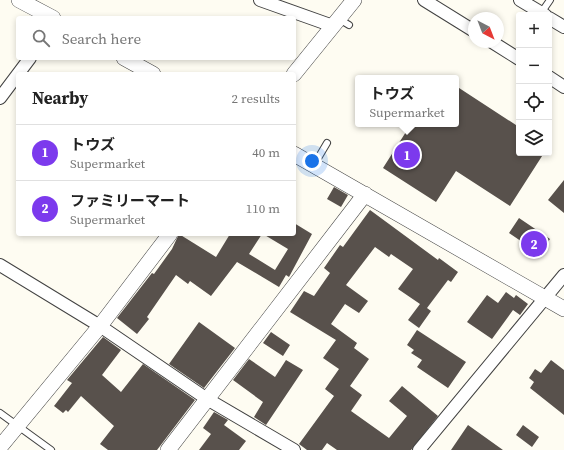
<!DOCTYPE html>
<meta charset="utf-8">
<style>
:root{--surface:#fff;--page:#f6f6f6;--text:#222;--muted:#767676;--line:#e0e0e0;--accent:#7c3aed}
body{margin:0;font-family:"Source Serif 4","Noto Sans JP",serif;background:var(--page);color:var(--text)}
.controls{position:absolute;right:12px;top:12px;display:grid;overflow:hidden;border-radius:4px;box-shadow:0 2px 6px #0003}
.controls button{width:36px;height:36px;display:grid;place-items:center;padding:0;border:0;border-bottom:1px solid var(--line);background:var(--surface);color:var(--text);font:20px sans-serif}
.compass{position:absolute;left:468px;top:12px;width:36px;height:36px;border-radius:50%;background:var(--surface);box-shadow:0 2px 6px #0003;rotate:138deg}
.you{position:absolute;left:312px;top:161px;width:14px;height:14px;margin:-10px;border:3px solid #fff;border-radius:50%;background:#1a73e8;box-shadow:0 0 0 6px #1a73e833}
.badge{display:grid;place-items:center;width:26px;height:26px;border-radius:50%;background:var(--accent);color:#fff;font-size:13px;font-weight:700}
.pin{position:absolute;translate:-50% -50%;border:2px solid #fff;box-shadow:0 1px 4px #0006}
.popup{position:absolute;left:355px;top:75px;width:104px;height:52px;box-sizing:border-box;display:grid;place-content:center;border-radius:4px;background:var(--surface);filter:drop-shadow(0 1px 3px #0005);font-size:13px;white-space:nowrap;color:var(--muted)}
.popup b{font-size:15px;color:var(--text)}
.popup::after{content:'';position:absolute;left:50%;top:100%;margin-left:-8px;border:8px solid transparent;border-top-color:var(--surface)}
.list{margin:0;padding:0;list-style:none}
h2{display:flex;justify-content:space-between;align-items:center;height:52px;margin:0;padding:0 16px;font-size:17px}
h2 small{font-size:13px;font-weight:400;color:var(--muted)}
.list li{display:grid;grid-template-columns:26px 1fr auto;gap:12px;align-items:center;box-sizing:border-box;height:56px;padding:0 16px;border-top:1px solid var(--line)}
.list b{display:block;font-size:15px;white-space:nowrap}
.list p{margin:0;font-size:13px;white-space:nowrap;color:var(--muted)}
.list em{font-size:13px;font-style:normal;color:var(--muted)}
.icon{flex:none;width:22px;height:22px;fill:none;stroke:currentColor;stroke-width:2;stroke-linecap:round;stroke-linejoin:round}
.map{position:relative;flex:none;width:564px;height:450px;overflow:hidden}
.search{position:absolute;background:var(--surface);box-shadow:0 2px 6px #0003;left:16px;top:16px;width:280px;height:44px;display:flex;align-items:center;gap:10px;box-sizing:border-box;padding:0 14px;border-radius:4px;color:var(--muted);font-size:15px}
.panel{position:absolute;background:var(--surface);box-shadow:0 2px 6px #0003;left:16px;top:72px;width:280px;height:164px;border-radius:4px}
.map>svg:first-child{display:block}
</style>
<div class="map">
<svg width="564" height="450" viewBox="0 0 564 450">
<rect width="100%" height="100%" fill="#fefcf2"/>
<path fill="#58514c" d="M456,86L519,127V153H544L510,206L456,171L436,202L383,168L411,124H456Z
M564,180V213L548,200Z
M334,187L348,195L341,207L327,199Z
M370,210L438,260L439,258L458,272L451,282L448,280L427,308L431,311L419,328L408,320L420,304L398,289L413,269L391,254L389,257L375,247L346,285L368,301L359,313L345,304L331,324L357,343L354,348L369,359L350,386L362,395L351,411L389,438L407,416L389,401L402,386L438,416L411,450H337L327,443L322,450H307L299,444L334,396L325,389L339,369L323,358L336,340L290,312L304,291L314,296L330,273L324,268L340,245L343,247Z
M519,218L550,239L540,254L509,233Z
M294,223L312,234L289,277L286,275L279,287L237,262L211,296L190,281L188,284L176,275L147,317L149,319L137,334L117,318L152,273L154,274L172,249L179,234L216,257L230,234H262L249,254L275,270L288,249L263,234H294Z
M506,292L514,298L516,295L528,304L520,315L513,310L492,339L467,322L487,295L498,303Z
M199,322L235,348L204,388L169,364Z
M417,330L466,362L448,388L417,367L422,360L411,353L414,350L407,345Z
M271,332L290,345L283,356L263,343Z
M103,337L121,350L102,375L121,392L143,364L195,400L157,450H108L100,444L114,426L81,396L68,412L66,410L63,413L54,406L72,383L67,380Z
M249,359L275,377L286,360L303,370L266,425L254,417L263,402L233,380Z
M551,360L564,370V415L530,388L534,382L529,378L535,369L541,373Z
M214,412L228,420L224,425L246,441L239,450H199L211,434L203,428Z
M468,425L503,450H451Z
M523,425L539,437L532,447L516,435Z"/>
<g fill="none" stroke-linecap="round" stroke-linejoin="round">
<defs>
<path id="service" d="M541,13L550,0
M339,19L349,25
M314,165L327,143
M0,413L51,450"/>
<path id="minor" d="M260,0L333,26
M424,0L474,31
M520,0L545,15
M549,18L564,27
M492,42L519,59
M549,77L564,87
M0,98L30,58
M0,265L100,326L207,399L294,450
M419,450L564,275"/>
<path id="tertiary" d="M19,0L53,18
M124,58L153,74
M294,74L354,0
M294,154L564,309
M0,447L100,326L170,234
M168,450L365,194"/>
</defs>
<use href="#service" stroke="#424242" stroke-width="8"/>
<use href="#minor" stroke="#424242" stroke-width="14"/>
<use href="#tertiary" stroke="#424242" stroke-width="16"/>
<use href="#service" stroke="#fff" stroke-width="6"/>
<use href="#minor" stroke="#fff" stroke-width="12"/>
<use href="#tertiary" stroke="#fff" stroke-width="15"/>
</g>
</svg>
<div class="controls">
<button>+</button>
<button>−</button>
<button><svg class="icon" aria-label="locate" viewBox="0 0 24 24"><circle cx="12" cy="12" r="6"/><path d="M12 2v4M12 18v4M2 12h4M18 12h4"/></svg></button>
<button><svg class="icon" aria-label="layers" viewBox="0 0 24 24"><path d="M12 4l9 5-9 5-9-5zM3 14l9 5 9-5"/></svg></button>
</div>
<svg class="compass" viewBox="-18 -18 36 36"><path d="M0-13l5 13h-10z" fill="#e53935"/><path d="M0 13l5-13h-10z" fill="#767676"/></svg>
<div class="you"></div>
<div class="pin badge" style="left:407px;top:155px">1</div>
<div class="popup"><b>トウズ</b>Supermarket</div>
<div class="pin badge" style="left:534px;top:244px">2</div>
<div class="search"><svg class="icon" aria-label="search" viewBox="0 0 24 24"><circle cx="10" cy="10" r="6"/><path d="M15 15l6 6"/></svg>Search here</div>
<section class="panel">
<h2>Nearby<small>2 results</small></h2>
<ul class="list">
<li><span class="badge">1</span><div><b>トウズ</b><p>Supermarket</p></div><em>40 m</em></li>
<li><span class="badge">2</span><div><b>ファミリーマート</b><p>Supermarket</p></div><em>110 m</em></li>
</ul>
</section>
</div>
